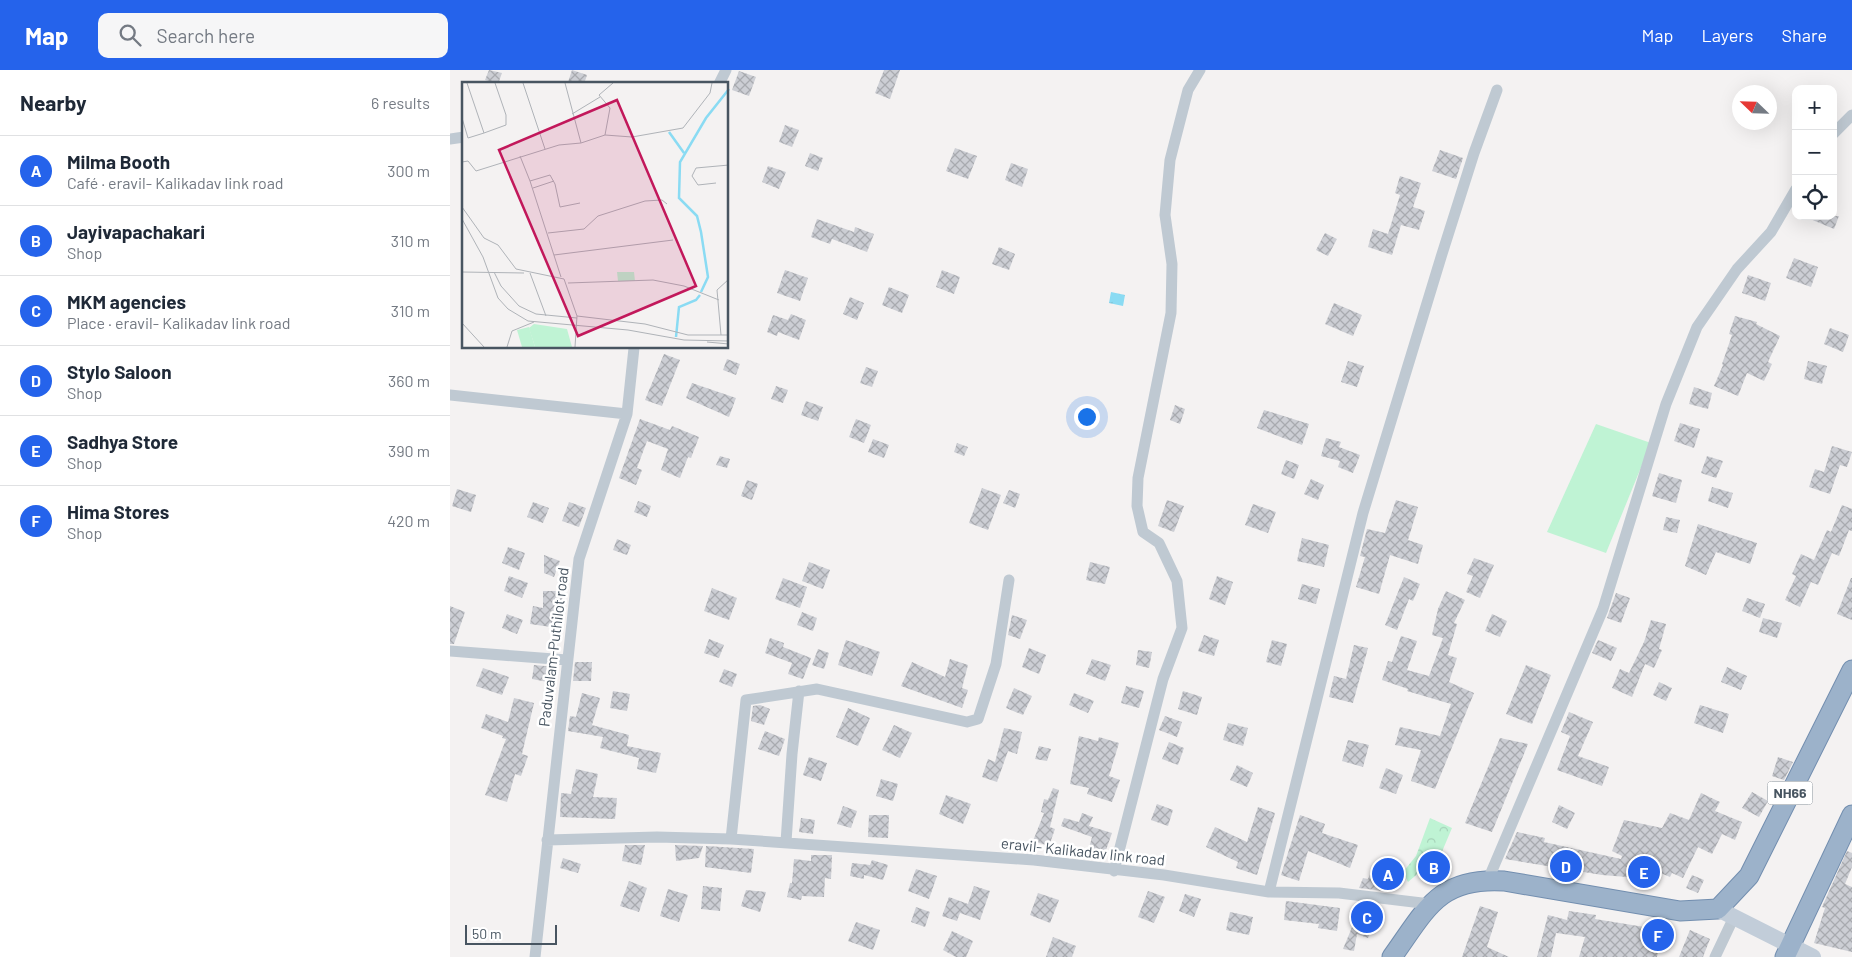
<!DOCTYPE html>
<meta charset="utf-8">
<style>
:root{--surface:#fff;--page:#f6f6f7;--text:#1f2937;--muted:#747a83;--line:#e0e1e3;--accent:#2563eb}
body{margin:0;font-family:Barlow,sans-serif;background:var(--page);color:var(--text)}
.controls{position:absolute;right:15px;top:15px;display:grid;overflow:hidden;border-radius:10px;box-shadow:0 5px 20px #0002}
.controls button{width:45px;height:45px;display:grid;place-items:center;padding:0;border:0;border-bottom:1px solid var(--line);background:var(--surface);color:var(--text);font:25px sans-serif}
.compass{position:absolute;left:1282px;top:15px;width:45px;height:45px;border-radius:50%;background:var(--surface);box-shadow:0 5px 20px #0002;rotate:293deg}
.scale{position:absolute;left:15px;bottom:12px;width:92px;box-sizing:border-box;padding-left:5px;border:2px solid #485561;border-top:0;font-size:14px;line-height:18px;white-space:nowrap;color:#485561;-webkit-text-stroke:4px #fff;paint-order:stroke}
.you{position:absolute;left:636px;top:346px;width:18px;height:18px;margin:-12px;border:4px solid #fff;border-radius:50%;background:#1a73e8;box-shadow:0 0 0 8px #1a73e833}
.badge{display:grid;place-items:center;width:32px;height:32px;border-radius:50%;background:var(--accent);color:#fff;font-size:16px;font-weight:700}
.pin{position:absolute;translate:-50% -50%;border:2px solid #fff;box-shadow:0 1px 5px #0006}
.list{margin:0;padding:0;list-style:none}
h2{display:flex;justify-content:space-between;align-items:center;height:65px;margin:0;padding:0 20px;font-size:21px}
h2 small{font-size:16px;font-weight:400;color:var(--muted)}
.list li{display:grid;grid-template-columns:32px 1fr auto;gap:15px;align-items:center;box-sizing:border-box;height:70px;padding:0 20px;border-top:1px solid var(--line)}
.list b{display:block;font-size:19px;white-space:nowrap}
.list p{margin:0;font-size:16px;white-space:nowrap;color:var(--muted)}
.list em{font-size:16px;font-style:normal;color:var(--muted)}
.icon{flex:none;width:28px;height:28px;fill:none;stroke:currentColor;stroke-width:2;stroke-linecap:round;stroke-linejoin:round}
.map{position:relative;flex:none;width:1402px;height:887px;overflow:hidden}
header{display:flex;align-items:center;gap:30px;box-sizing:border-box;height:70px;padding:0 25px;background:var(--accent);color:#fff}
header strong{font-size:24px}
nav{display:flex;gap:28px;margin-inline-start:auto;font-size:18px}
.search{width:350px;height:45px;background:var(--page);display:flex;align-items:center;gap:12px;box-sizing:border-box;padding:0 18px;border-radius:10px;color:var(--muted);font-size:19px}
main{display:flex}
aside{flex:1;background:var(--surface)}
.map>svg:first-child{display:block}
</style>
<header>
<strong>Map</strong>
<div class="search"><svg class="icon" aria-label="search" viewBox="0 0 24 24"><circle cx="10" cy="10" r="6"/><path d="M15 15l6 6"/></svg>Search here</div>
<nav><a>Map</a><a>Layers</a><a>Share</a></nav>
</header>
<main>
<aside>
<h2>Nearby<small>6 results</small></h2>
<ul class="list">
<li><span class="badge">A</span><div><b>Milma Booth</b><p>Café · eravil- Kalikadav link road</p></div><em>300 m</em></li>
<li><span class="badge">B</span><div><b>Jayivapachakari</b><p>Shop</p></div><em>310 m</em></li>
<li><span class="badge">C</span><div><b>MKM agencies</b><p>Place · eravil- Kalikadav link road</p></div><em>310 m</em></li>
<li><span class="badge">D</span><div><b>Stylo Saloon</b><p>Shop</p></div><em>360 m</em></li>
<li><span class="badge">E</span><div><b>Sadhya Store</b><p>Shop</p></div><em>390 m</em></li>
<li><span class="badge">F</span><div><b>Hima Stores</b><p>Shop</p></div><em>420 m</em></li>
</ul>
</aside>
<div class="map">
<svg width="1402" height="887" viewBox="0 0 1402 887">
<defs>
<pattern id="park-crowns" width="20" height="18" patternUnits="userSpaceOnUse" patternTransform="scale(1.25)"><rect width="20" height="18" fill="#bff3d4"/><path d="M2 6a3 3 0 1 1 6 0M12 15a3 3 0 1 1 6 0" fill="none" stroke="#a6d2b9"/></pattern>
<pattern id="water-ripples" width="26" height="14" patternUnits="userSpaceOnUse" patternTransform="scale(1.25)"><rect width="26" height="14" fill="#8adbf3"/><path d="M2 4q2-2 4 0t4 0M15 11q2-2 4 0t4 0" fill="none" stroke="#73b4c8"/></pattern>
<pattern id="building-cross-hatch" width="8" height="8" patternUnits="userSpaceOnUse" patternTransform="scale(1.25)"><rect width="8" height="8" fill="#ccced4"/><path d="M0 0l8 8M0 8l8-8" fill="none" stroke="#a8aaaf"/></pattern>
</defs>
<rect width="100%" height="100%" fill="#f4f2f2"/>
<path fill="#bff3d4" d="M1146,354L1201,373L1156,483L1097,462Z"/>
<path fill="url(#park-crowns)" d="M980,748L1002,758L991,784L958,812L953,802L966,786Z"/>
<path fill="url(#water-ripples)" d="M661,222L675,225L673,236L659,233Z"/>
<path fill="url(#building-cross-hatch)" d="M39,0L52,3L48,14L35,10Z
M122,0L137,5L134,14L118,12Z
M434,0H450L440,29L425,23Z
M289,1L306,7L299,26L282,20Z
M335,55L349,60L342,77L329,72Z
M505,78L527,86L518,109L496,101Z
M990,80L1013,88L1006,109L982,101Z
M360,83L373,88L368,101L355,96Z
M561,93L578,99L572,117L555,110Z
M318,96L336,102L329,119L312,112Z
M950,106L971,113L963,137L975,141L969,160L951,155L942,185L918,177L923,159L938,164L950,125L945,123Z
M1353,146H1389L1384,159Z
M367,149L404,162L405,157L424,164L417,182L382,169L380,174L361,167Z
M875,163L887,169L878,186L866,180Z
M549,177L565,184L559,200L542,194Z
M1344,188L1368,197L1361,217L1336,208Z
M335,200L358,208L350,231L327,223Z
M492,200L510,207L504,224L486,217Z
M1298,205L1321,213L1315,231L1292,223Z
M439,217L459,225L452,243L432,235Z
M400,227L414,233L407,250L393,244Z
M884,233L912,245L903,266L875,254Z
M341,244L356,250L349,270L328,262L327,266L317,262L323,245L338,250Z
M1285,246L1307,252L1306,254L1330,266L1318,292L1322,294L1314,311L1297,303L1288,326L1264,316L1273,295L1272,294L1282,265L1279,264Z
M1380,258L1399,265L1393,282L1374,274Z
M214,284L230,290L212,336L195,330Z
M277,289L290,294L286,305L273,300Z
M898,291L914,296L907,317L891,312Z
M1358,291L1377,296L1372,314L1354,309Z
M416,297L428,301L422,317L410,313Z
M242,313L286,328L279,347L236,328Z
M326,316L338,320L333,333L321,329Z
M1244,317L1262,323L1258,339L1239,334Z
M356,331L373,337L368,351L351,345Z
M725,335L735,339L730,354L720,350Z
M814,340L859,354L852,375L807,358Z
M190,349L220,360L222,356L249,367L241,388L238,387L230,408L211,400L218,379L197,371L187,398L192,400L186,415L169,408Z
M406,349L421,355L414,373L399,367Z
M1230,353L1250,359L1244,378L1224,371Z
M876,368L891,372L889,377L910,385L903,403L888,397L890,391L871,386Z
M423,369L439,375L434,388L418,382Z
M507,373L518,377L514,386L504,382Z
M1382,376L1402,382L1397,397L1390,395L1380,424L1359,417L1365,399L1374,402Z
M270,386L280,389L277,398L266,395Z
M1257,386L1273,391L1266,408L1251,403Z
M836,390L849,395L844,409L831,404Z
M1209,403L1232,410L1226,433L1202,426Z
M861,409L874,415L868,430L854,424Z
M297,410L308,414L302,430L291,426Z
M1262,417L1283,423L1278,438L1258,431Z
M532,418L551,425L538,460L519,453Z
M7,419L26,425L21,442L2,436Z
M559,420L570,424L565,438L553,433Z
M717,430L734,436L724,462L708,456Z
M946,430L968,437L958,470L973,475L968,494L940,485L929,524L906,517L915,487L910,486L917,459L935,463Z
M188,431L201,436L197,447L184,442Z
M83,432L99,438L93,453L77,447Z
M119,432L136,438L129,457L112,451Z
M803,434L826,442L818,463L795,455Z
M1392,435L1402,439V461L1399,460L1389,486L1382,483L1368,515L1361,512L1350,537L1335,530L1346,506L1342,504L1351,484L1364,490L1377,460L1381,462Z
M1216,447L1230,450L1227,463L1213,460Z
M1248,454L1307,473L1300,494L1266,482L1256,505L1235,496Z
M852,468L879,475L874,497L847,491Z
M167,469L181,475L177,485L163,480Z
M58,477L75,483L69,500L52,493Z
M94,485L110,491L104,507L94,503Z
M1024,488L1044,495L1030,528L1016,522L1023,506L1017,504Z
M359,492L380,500L373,519L352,511Z
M640,492L660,497L655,514L636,510Z
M59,506L78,513L72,528L54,521Z
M767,506L783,512L775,535L759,529Z
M954,507L970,514L963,531L959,529L947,560L935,555Z
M333,508L357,517L350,538L325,529Z
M1401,508H1402V550L1387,544Z
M852,514L870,519L866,534L848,529Z
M262,518L287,528L279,550L254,541Z
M93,521H114L108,558L80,554L83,536L93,538Z
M996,521L1015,530L1004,553L1007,554L998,585L1007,588L999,612L1024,623L985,719L961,711L971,680L945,675L950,657L990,666L1001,634L957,621L958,619L932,610L938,591L942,592L951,566L967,571L957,600L979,606L993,568L982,565L988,539Z
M1166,523L1180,528L1171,553L1157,548Z
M1297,528L1315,534L1310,548L1292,541Z
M0,536L15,542L4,574H0Z
M352,542L367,548L363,561L347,555Z
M57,544L73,550L67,564L52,558Z
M1042,544L1057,551L1050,567L1035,561Z
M562,545L577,550L570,569L558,565Z
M1313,548L1332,553L1327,568L1309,562Z
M1201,550L1216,554L1209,579L1212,580L1204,598L1195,594L1182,627L1162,618L1170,599L1179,603L1194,572Z
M754,565L769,570L764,586L748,581Z
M320,568L334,573L333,577L361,588L353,609L338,604L342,593L315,583Z
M259,569L274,575L269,588L254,583Z
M396,570L430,582L422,606L388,595Z
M822,570L837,574L831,596L816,592Z
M1148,570L1167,578L1161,591L1142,583Z
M904,575L918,578L903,633L879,627L884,606L896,609Z
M579,578L596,585L589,604L572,597Z
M368,579L379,583L374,599L362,595Z
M688,580L702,582L699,598L686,595Z
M500,589L518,595L512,618L518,620L512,638L451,616L462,592L495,607Z
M642,589L661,595L655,611L636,604Z
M125,592H142L141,611H123Z
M84,595L106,597L103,613L82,609Z
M1076,595L1101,605L1082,654L1056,644Z
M1277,597L1297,606L1291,620L1271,612Z
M33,598L59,607L52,625L26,616Z
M274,599L287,604L282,617L269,612Z
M1209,612L1222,618L1216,631L1203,625Z
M676,616L694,621L689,638L671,633Z
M564,618L582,626L573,645L556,638Z
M163,621L180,624L177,641L160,638Z
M733,621L752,627L747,645L728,639Z
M132,623L150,628L142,655L179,665L177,676L211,683L206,703L187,699L189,688L150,678L153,667L118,661L120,646L126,647Z
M624,623L644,631L638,643L619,635Z
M64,628L84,633L72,684L78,686L71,706L65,704L57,732L35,725L56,669L52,668L53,666L31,658L36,644L58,652Z
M310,635L320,639L314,655L301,651L303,636Z
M1250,635L1279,644L1273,663L1244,653Z
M398,638L420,648L408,676L386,667Z
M1119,642L1143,652L1128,686L1159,697L1152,716L1107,700L1120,666L1111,662Z
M715,646L732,652L727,667L709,660Z
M778,653L798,658L793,676L773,670Z
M444,655L462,663L450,688L432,680Z
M554,658L572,662L567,684L558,681L547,712L532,707L538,689L545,692Z
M315,661L335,669L329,686L308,679Z
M629,666L648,671L649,667L669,673L659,706L670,710L662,732L637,724L639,718L620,714Z
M1050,668L1078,674L1042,762L1015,753Z
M898,670L919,675L913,697L892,691Z
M719,672L734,678L728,695L712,689Z
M589,676L601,679L597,691L585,689Z
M359,687L377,693L371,711L353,705Z
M1328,687L1343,692L1334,710L1322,706Z
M787,695L803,703L797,717L780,710Z
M936,698L953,705L946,724L929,718Z
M126,699L148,704L143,727L167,728L165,749L110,747L111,723L121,724Z
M431,709L448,714L443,731L426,726Z
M603,718L609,720L600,757L605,759L599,776L583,771L594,743L591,742L594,729L598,730Z
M1302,722L1318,731L1309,747L1292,738Z
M1251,723L1270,732L1265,741L1292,752L1285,770L1272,764L1262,784L1248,777L1233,808L1222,803L1220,807L1201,799L1197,806H1187L1185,811L1177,807L1152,805L1055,789L1067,762L1095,768L1094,772L1171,789L1172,786L1162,781L1174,750L1212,758L1220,743L1239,750Z
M496,725L521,734L513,754L489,744Z
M707,734L723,740L718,756L701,750Z
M1109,735L1125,743L1117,759L1102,752Z
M393,736L407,741L401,758L387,754Z
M808,737L825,743L807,805L786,798L788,792L756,777L765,757L797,772Z
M632,743L643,747L639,756L662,763L655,783L639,778L642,767L611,756L614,748L629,752Z
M419,745H439L438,768L418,767Z
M850,745L875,754L872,763L908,775L900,798L858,781L849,811L831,805Z
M351,748L365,750L363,764L349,762Z
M175,775H195L191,795L172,791Z
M225,775L253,776L249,788L226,791Z
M256,776L304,779L301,803L255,797Z
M1397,781L1402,783V797L1395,814L1402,817V882L1364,873L1375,838L1372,837Z
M991,784L998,791L981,807L975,800Z
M361,785H382L381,809L375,808L374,827L352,826L351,830L337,827L340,813H342L344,789L361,791Z
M113,788L131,794L128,803L110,798Z
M422,790L438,795L433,810L414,805V809L400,806L402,793L420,795Z
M924,795L948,798L941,822L909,818L913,808L918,809Z
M466,799L487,806L479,829L458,821Z
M1242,805L1254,810L1248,823L1236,818Z
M179,811L197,818L189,842L170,836Z
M253,816L272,818L270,841L251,839Z
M524,816L540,821L530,850L510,843L507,851L492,846L499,827L518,834Z
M218,819L238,825L229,852L210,846Z
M296,820L316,822L310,842L291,836Z
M698,821L715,827L704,853L688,847Z
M588,823L609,830L600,853L580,845Z
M735,824L751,829L744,847L729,841Z
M836,831L890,838L887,861L868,858L869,854L834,850Z
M912,833L931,836L918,868L907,864L904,881L893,879Z
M1030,836L1048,842L1037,877L1059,887H1012Z
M466,837L480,842L475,857L461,852Z
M1119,841L1146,845L1145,849L1213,860L1207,887H1129L1135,867L1106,863L1101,887H1087L1098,845L1117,850Z
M780,842L803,847L799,865L776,860Z
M406,852L430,860L423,880L398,871Z
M1240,860L1260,869L1253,887H1229Z
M502,861L523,871L516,887H506L493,880Z
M603,867L626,876L622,887H596Z"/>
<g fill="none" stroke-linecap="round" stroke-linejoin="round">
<defs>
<path id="trunk" d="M942,887C976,840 988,807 1054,811L1230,841L1268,839L1299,806L1402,600
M1335,887L1402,745"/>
</defs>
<use href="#trunk" stroke="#728eaf" stroke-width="21"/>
<path stroke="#bfc9d2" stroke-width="11" d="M269,14L276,0
M1383,64L1402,45
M0,69L14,67
M0,325L177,344
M0,581L117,590
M281,769L584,790L714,805L819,822L889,823L980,834
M97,770L207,767L281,769L296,630L367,619L517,652L528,649L546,594L559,510
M336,772L342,684L349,621
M664,801L713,609L732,558L727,511L709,473L693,462L687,436L688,408L721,243L722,194L715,145L720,90L738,20L750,0
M1038,810L1153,539L1216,334L1247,257L1287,199L1321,162L1346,119
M819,822L913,443L992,184L1024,83L1047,20
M85,887L129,489L177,344L184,278
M1265,887L1284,847"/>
<path stroke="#c2cdd9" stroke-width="16" d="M1268,839L1363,887"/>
<use href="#trunk" stroke="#9cb2ca" stroke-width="19"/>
</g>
<g text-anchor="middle" stroke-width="5" stroke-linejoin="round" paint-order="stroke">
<rect fill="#fff" stroke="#7f8890" stroke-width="1" x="1317.5" y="711.5" width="45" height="23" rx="4"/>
<g font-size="14" font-weight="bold" fill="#485561">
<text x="1340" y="728">NH66</text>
</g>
<g font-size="15" fill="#485561" stroke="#fff">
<text transform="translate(104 577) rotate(-83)" y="5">Paduvalam-Puthilot road</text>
<text transform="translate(633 782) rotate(6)" y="5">eravil- Kalikadav link road</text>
</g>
</g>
<g transform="translate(12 12)">
<rect width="266" height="266" fill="#f4f2f2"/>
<path d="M155,190H172L173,199H156Z" fill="#bff3d4"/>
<path d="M67,245L73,265H60L55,248Z" fill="#bff3d4"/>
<path d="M72,242L105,247L110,265H73L67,246Z" fill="#bff3d4"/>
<path fill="none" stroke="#8adbf3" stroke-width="2.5" d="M207,50L222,71M239,210L246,195L239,150L235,134L217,116L218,80L244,36L267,7M214,255L217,225L234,218L238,213"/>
<path fill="none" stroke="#afb3b8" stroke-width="1" d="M61,1L83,67M103,1L119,61M110,32L138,15M0,36L6,56L22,51L5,1M22,51L44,43V33L33,1M143,53L148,26L137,13L151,1M58,74L68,99L88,93L93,102L98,125L118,121M0,80L6,79L14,89L97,63L119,61L143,53L170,55L221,46L248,11L250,1M68,99L99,195M254,101L236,103L230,94L234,86L267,83M71,106L92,99M0,125L22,156L36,163L54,187L102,197L115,234L183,242L226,253H267M0,137L21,175L36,216L46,227L66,239L166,248L222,258L267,259M86,151L122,147L136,134L183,119L200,118L205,122M92,173L211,158M0,190L62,191M32,190L39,204L57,224L74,232L115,236M68,191L84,234M106,201L191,198L222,204L257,218M0,241L22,265M259,253L255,208L267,197M245,260L267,262M45,265L50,249L72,240M113,265L115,234"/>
<path fill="#c2185b" fill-opacity="0.15" stroke="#c2185b" stroke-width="2.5" d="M155,18L234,204L116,254L37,68Z"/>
<rect width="266" height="266" fill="none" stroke="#485561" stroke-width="2.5"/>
</g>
</svg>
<div class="controls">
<button>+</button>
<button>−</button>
<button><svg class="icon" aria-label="locate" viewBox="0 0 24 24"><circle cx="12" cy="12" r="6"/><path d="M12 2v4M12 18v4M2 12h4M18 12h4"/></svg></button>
</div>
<svg class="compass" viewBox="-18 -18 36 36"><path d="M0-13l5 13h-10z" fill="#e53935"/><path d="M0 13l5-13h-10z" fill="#747a83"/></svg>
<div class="scale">50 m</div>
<div class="you"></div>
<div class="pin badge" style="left:938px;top:804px">A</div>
<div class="pin badge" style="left:984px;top:797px">B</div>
<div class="pin badge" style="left:917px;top:847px">C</div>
<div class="pin badge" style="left:1116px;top:796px">D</div>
<div class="pin badge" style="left:1194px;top:802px">E</div>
<div class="pin badge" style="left:1208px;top:865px">F</div>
</div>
</main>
